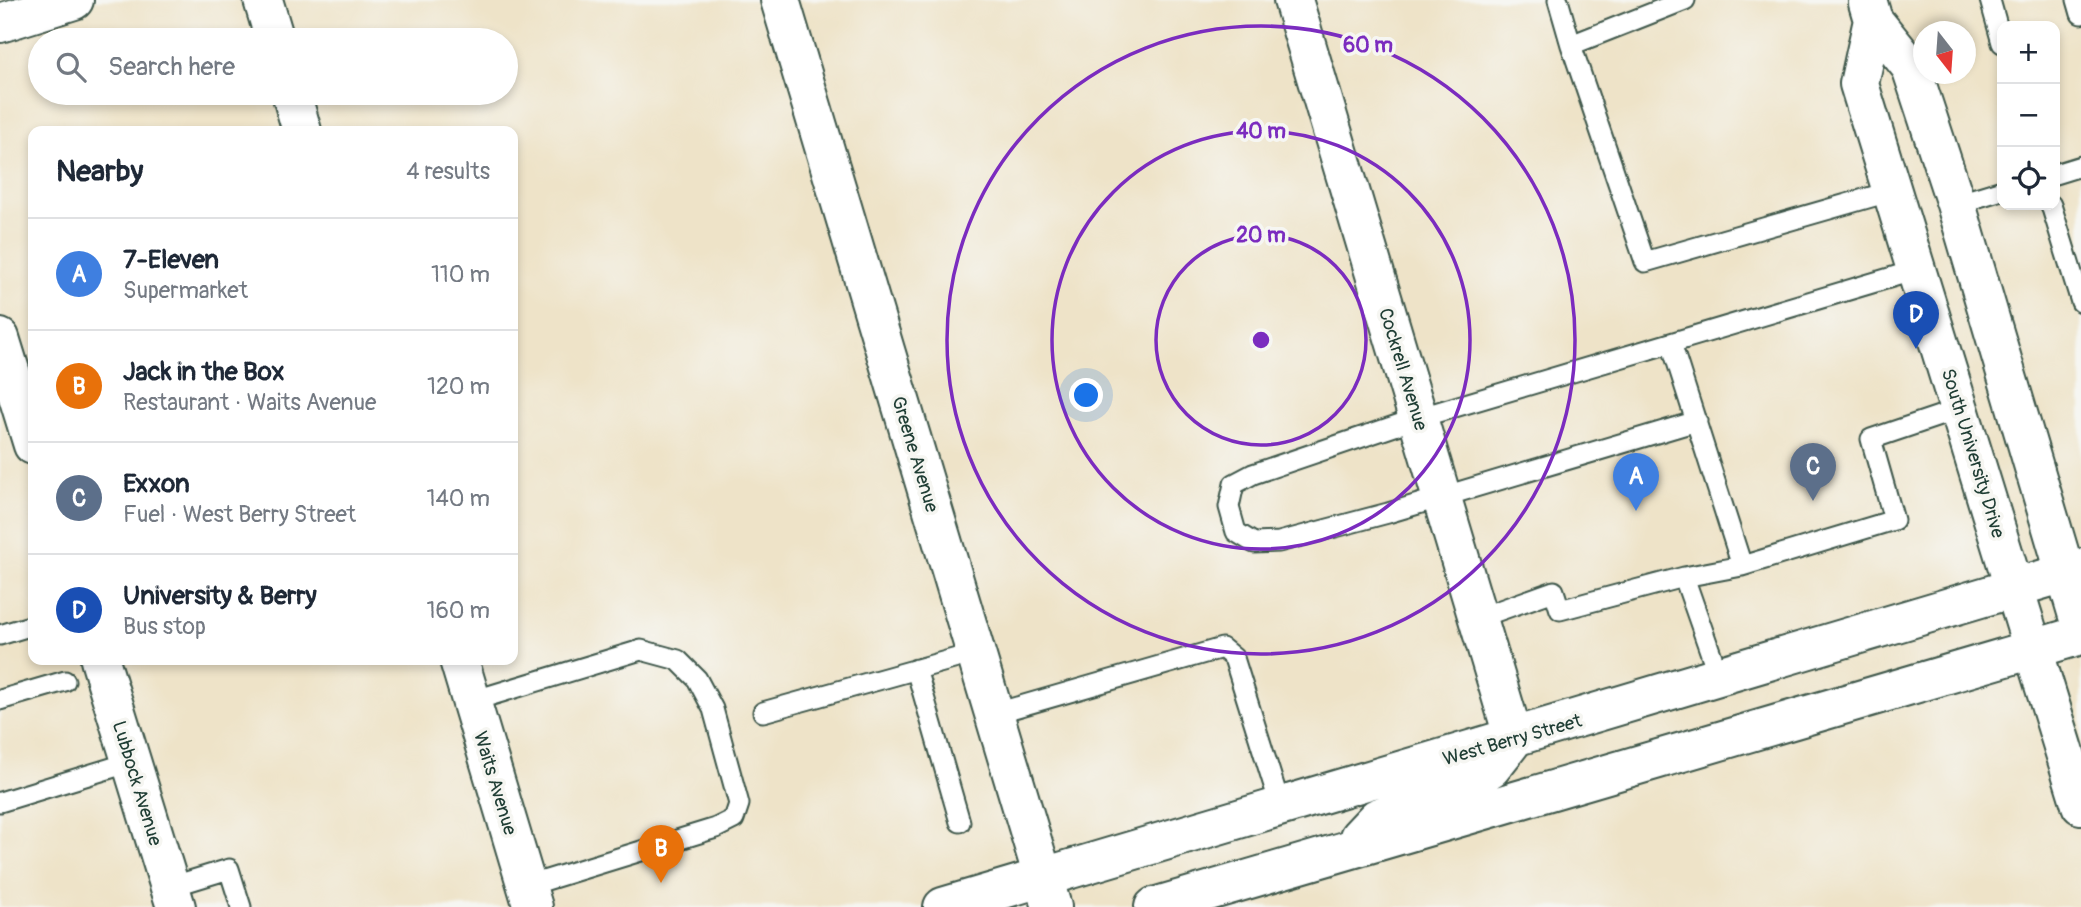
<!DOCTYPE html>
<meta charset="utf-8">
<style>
:root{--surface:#fff;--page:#f6f6f7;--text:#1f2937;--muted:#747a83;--line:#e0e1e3;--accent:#b5179e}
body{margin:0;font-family:Pangolin,sans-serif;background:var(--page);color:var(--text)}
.controls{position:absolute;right:21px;top:21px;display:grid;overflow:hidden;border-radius:14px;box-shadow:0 4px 10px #0003}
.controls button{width:63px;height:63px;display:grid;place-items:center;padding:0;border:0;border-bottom:2px solid var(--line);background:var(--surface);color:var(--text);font:35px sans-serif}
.compass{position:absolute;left:1913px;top:21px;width:63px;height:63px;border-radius:50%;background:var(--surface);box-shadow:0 4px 10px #0003;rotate:163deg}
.you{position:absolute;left:1087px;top:396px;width:24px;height:24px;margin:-18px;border:5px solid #fff;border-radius:50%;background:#1a73e8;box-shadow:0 0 0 10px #1a73e833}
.badge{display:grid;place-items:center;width:46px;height:46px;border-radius:50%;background:var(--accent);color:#fff;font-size:23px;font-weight:700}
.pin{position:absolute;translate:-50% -58px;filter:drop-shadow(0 2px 4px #0008)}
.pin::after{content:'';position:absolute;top:37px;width:24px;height:21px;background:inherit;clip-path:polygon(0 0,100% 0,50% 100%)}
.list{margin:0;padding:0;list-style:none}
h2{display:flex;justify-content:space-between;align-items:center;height:91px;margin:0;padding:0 28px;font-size:30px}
h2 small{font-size:23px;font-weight:400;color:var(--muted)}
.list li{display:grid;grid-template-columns:46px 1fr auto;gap:21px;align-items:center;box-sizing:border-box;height:112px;padding:0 28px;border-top:2px solid var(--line)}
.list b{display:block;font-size:26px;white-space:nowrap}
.list p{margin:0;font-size:23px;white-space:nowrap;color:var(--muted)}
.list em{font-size:23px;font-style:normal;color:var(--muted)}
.icon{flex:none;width:38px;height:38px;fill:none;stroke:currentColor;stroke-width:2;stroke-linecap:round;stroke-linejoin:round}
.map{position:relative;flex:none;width:2081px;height:907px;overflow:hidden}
.search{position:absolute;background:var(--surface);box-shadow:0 4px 10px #0003;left:28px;top:28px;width:490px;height:77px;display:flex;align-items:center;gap:18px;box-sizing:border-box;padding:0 24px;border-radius:38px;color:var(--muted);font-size:26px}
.panel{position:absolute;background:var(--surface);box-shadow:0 4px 10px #0003;left:28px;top:126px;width:490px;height:539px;border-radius:14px}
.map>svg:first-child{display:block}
</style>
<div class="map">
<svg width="2081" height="907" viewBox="0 0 2081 907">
<rect width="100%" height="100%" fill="#f6f6f2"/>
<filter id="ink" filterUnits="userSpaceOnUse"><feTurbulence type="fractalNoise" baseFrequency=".0143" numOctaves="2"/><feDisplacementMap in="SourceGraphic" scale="14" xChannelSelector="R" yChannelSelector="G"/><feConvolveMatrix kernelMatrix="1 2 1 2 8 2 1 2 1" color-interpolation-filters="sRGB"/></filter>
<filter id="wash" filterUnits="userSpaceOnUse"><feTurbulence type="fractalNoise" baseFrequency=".00686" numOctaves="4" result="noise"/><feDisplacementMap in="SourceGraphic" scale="28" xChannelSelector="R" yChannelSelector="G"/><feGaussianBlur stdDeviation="1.57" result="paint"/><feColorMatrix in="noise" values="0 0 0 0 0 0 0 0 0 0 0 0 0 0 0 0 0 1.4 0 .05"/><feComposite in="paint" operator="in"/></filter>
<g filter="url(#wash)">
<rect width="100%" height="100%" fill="#eee3c8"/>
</g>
<g filter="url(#ink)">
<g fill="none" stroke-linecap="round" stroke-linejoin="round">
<defs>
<path id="lane" d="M1558,0L1571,45
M1685,0L1571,45L1645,262L1892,191
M1990,0L2002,43
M2077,0L2081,14
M2055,174L2081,166
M1956,204L2002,190
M2051,205L2081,302
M1671,343L1742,566
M1697,421L1388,513L1279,542L1254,543L1236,532L1229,507L1234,484L1253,474L1418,418L1916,270
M1478,618L1554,591L1560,610L1684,577
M0,635L33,625
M916,669L960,822
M1719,677L1684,577L1742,566L1894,520L1871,439L1960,409
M0,700L65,681
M472,701L641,650L678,660L697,679L713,709L739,804L734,819L716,828L527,886
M763,712L975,653
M993,714L1222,648L1234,658L1281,808
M0,802L131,762
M170,887L229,869L241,907"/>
<path id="street" d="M263,0L275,40
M780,0L1052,907
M1293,0L1514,739
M0,23L74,0
M291,93L302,131
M0,338L33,445
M100,660L176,907
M459,660L533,907"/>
<path id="secondary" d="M1868,3L1873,20L1911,67L1956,204L2081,626
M1873,20L1859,84L2081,805
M1359,837L1377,818L1464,785L1491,768L1510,744
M943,907L2081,568
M1154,907L2081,635"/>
</defs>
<use href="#lane" stroke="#3e564a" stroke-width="23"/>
<use href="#street" stroke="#3e564a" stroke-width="42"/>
<use href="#secondary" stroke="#3e564a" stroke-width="42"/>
<use href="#lane" stroke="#fff" stroke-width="19"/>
<use href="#street" stroke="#fff" stroke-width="38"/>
<use href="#secondary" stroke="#fff" stroke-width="38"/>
</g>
</g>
<g fill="none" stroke="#7b2cbf" stroke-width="3.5">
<circle cx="1261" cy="340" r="105"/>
<circle cx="1261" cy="340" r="209"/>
<circle cx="1261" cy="340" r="314"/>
</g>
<g text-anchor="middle" stroke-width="7" stroke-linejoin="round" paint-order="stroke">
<g font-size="19" fill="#1f3d34" stroke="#f6f6f2">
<text transform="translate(1404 369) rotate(73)" y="7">Cockrell Avenue</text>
<text transform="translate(1974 453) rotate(73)" y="7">South University Drive</text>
<text transform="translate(916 454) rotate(73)" y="7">Greene Avenue</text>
<text transform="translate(1512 739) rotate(-16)" y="7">West Berry Street</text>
<text transform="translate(138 783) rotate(73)" y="7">Lubbock Avenue</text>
<text transform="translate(496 783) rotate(73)" y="7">Waits Avenue</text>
</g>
</g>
<circle cx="1261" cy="340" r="10" fill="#7b2cbf" stroke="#f6f6f2" stroke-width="3.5"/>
<g font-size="21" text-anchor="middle" font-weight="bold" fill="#7b2cbf" stroke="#f6f6f2" stroke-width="7" stroke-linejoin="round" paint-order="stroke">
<text x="1368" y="52">60 m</text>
<text x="1261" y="138">40 m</text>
<text x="1261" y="242">20 m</text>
</g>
</svg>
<div class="controls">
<button>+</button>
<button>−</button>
<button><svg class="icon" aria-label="locate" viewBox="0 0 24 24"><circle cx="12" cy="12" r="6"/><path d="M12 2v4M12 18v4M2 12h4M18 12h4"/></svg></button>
</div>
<svg class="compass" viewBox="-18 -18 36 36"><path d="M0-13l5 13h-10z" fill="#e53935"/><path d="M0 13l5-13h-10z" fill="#747a83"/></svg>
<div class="you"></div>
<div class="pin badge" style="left:1636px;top:511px;background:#3f7fe0">A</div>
<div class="pin badge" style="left:661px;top:883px;background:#e8710a">B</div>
<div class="pin badge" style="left:1813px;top:501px;background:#5c6f8a">C</div>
<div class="pin badge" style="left:1916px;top:349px;background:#1a4fb4">D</div>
<div class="search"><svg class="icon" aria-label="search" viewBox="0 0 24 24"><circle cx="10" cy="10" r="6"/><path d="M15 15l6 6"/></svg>Search here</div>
<section class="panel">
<h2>Nearby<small>4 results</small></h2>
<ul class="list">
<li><span class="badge" style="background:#3f7fe0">A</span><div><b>7-Eleven</b><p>Supermarket</p></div><em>110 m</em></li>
<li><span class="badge" style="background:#e8710a">B</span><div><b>Jack in the Box</b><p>Restaurant · Waits Avenue</p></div><em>120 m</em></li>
<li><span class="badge" style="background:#5c6f8a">C</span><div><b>Exxon</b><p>Fuel · West Berry Street</p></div><em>140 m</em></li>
<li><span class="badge" style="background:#1a4fb4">D</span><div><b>University &amp; Berry</b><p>Bus stop</p></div><em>160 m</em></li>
</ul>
</section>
</div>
